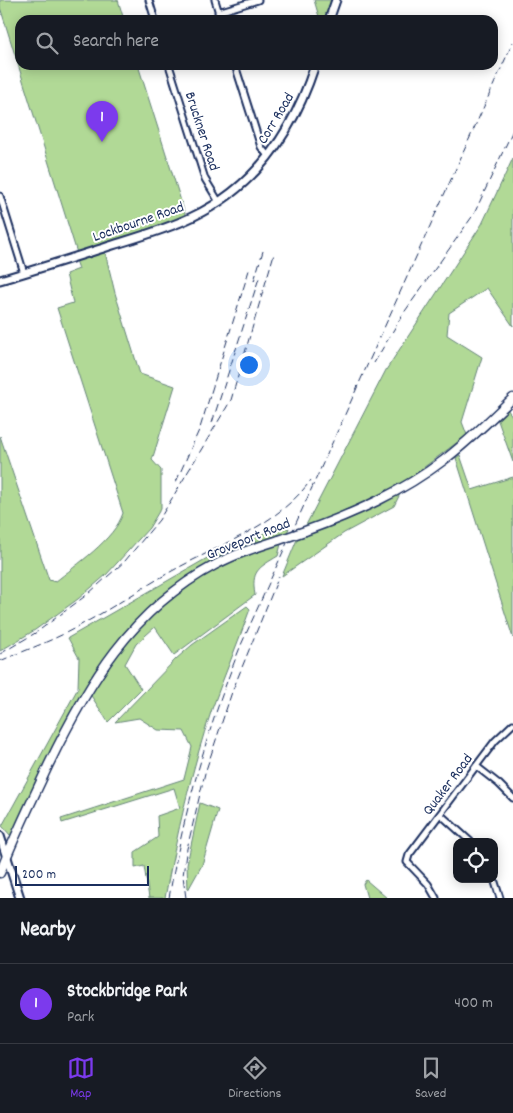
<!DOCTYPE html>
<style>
:root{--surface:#171b24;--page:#20242c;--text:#f1f3f6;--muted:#9ea1a6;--line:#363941;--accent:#7c3aed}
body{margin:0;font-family:Dekko,sans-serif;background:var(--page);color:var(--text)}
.controls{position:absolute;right:15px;bottom:15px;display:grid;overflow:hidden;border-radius:10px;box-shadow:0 2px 12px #0003}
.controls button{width:45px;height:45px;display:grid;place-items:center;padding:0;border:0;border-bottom:1px solid var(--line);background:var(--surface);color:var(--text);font:25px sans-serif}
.scale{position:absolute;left:15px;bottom:12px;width:134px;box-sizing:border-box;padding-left:5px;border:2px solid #1b2f5e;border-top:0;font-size:14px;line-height:18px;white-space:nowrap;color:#1b2f5e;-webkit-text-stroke:4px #fff;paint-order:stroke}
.you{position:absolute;left:248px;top:364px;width:18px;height:18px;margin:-12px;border:4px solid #fff;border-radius:50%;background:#1a73e8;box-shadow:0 0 0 8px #1a73e833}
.badge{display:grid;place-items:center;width:32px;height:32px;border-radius:50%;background:var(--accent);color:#fff;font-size:16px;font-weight:700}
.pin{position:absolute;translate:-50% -41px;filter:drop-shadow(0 1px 2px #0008)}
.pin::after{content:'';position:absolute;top:26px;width:18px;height:15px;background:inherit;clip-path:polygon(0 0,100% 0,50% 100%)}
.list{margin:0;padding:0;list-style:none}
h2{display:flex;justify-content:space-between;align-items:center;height:65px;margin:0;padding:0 20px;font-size:21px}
h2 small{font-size:16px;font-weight:400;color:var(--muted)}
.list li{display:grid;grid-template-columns:32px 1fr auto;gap:15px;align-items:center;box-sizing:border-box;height:80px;padding:0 20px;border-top:1px solid var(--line)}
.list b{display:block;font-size:19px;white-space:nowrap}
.list p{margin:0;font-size:16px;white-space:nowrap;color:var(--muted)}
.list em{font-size:16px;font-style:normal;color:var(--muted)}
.icon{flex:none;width:28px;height:28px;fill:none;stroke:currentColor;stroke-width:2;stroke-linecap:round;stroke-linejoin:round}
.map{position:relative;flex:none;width:513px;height:898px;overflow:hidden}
.search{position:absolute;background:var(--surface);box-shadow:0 2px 12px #0003;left:15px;right:15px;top:15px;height:55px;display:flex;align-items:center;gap:12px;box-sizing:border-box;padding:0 18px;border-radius:15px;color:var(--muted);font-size:19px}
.sheet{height:145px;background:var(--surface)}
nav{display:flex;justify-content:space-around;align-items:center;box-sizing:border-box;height:70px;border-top:1px solid var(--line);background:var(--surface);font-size:14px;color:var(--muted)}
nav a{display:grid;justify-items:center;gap:2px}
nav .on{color:var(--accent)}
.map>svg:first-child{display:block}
</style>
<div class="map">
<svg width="513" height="898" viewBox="0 0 513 898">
<rect width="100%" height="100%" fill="#fff"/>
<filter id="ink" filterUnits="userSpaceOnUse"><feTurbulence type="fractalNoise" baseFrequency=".02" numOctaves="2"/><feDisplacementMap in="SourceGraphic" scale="10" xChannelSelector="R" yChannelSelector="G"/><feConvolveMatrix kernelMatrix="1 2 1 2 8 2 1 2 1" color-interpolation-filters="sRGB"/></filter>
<g filter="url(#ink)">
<path fill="#b1d996" stroke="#66847a" d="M0,0H118L124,20H20V65H138L186,217L175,222L77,253L0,7Z
M314,0H333L327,20H320Z
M513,158V326L487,288L449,313L447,335L482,357L462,422L467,435L407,480L370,500L305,527L386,370L482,224Z
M105,252L115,293L140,374L175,386L152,460L161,470V508L149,528L106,575L78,599L35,630L0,651V436L49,580L55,582C76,565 115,539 123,513L57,308L73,303L66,274L79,269L76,260Z
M507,409L513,417V462L497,418Z
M460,455L472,490L513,477V638L456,458Z
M400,494L394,506L344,533L282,576L298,537L353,517Z
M276,528H289L287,533C264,541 239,548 216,560C106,616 61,731 11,836L2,826L78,688L79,658L68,638L209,557Z
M281,544L278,556C258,568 251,571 255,595L174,655L155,627L136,644L125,664L141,689L108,722L90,694C122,643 165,594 219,566C239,556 260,550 281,544Z
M247,606L250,609C238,643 224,676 212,709C191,771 177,834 165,898H149L144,866L135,868V852L158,837L157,816L180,808L174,788L62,823L61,819L184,779L192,747L184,731L158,730L139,718L115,722L176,659L192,645Z
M200,803L218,810L202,865L188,890L187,864Z
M366,880L387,898H367L363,884Z"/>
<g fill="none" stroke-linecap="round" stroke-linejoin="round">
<defs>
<path id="street" d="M149,0L155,20
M215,0L221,20
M218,12L258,0
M169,65L205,179L219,202
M235,65L261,147L268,156
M0,196L24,273
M476,766L499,784L513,798
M440,814L471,842
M494,879L500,898
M436,898L428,884L407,862L409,855L495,741L513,724"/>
<path id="secondary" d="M329,20L336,0
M0,280C38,269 75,257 113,245C139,237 167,229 192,217C256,187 294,130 315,65
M0,836L20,898"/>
<path id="primary" d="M305,531C355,513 402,492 444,460C469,441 491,419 513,398
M0,873C14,837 32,801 48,766C88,683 131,610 215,565C235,554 257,547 279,540"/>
</defs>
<use href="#street" stroke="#1b2f5e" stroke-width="9"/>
<use href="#secondary" stroke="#1b2f5e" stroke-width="11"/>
<use href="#primary" stroke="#1b2f5e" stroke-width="11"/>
<use href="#street" stroke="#fff" stroke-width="5"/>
<use href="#secondary" stroke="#fff" stroke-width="7"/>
<use href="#primary" stroke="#fff" stroke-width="8"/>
<path stroke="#1b2f5e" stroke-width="1" stroke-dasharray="8 4" stroke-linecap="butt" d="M254,281L263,251
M374,363L403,314L474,214L513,130
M212,423L260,275
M176,482L200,428L250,267
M0,654L37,632L88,594L125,561L159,520L231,400L274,254
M0,661C26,650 52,641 77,627C109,610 140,589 172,571C221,544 277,526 311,480
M169,898C184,811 208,727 241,645L513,42
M186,898L183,876L186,853L205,773L232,692L279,576"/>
<defs>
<path id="primary-bridge" d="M279,540L305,531"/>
</defs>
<use href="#primary-bridge" stroke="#1b2f5e" stroke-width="11" stroke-linecap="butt"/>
<use href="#primary-bridge" stroke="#fff" stroke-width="8"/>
</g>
</g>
<g text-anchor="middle" stroke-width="4" stroke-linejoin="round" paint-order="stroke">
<g font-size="15" fill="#1b2f5e" stroke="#fff">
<text transform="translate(275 118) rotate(-59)" y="5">Corr Road</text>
<text transform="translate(203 131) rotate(72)" y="5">Bruckner Road</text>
<text transform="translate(138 221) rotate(-19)" y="5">Lockbourne Road</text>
<text transform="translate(248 538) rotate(-22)" y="5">Groveport Road</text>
<text transform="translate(447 784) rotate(-53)" y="5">Quaker Road</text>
</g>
</g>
</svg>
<div class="controls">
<button><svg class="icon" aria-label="locate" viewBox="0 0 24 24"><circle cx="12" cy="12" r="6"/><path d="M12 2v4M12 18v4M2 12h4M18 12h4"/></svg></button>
</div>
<div class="scale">200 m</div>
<div class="you"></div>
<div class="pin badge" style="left:102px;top:142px">1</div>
<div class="search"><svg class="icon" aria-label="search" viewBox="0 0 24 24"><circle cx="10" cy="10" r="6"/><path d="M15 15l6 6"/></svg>Search here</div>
</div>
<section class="sheet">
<h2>Nearby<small></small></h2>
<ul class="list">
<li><span class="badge">1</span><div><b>Stockbridge Park</b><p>Park</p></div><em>400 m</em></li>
</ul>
</section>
<nav>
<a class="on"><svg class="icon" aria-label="map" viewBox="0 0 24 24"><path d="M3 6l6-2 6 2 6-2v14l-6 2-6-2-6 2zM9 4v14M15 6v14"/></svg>Map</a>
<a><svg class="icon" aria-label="directions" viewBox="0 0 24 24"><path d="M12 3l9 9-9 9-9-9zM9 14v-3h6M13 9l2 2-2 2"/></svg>Directions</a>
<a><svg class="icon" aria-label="saved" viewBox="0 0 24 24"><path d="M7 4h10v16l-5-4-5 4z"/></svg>Saved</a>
</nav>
